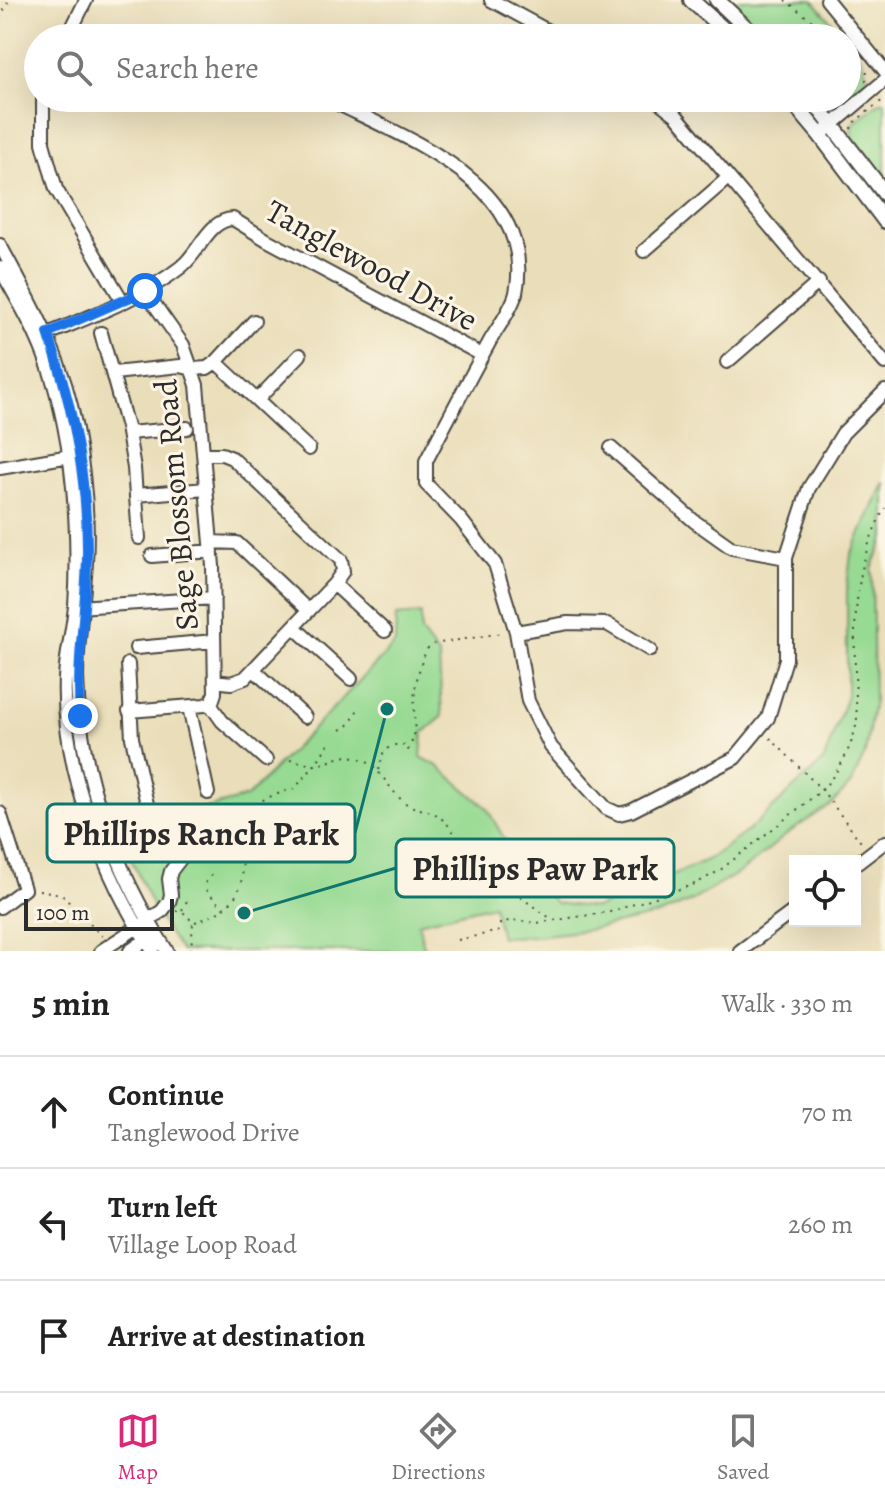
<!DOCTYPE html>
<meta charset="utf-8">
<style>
:root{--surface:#fff;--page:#f2f2f2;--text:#222;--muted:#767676;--line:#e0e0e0;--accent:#db2777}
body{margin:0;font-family:Alegreya,serif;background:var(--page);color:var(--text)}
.controls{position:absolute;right:24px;bottom:24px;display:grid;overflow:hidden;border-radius:0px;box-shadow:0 8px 32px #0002}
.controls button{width:72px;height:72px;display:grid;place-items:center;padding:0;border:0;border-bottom:2px solid var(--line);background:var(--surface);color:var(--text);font:40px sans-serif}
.scale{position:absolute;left:24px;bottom:20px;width:150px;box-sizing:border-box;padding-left:8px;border:4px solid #2b2b2b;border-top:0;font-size:22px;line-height:28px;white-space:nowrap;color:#2b2b2b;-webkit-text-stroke:6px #fcf5e5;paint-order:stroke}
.stop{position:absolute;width:24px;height:24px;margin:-18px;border:6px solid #1a73e8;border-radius:50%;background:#fff}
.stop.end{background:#1a73e8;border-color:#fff;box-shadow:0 2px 8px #0008}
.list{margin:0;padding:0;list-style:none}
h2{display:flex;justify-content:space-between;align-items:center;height:104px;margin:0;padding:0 32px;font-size:34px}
h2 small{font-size:26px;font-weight:400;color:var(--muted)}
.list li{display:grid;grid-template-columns:52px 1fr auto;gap:24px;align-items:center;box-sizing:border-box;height:112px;padding:0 32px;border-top:2px solid var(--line)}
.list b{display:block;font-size:30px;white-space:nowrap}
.list p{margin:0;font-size:26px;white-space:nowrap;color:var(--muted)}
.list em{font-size:26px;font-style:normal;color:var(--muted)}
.icon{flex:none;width:44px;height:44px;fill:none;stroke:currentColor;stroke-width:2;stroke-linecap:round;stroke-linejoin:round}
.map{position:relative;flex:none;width:885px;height:951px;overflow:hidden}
.search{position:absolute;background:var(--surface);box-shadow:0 8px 32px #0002;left:24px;right:24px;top:24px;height:88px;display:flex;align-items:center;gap:20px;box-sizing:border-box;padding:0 28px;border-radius:44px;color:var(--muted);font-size:30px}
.sheet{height:440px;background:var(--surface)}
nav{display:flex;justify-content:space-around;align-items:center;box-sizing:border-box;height:112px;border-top:2px solid var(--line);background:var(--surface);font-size:22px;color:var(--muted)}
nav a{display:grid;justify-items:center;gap:4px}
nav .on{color:var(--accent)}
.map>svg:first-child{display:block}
</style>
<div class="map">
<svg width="885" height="951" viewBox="0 0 885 951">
<rect width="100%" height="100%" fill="#fcf5e5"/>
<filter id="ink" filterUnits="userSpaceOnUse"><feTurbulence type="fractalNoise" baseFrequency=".0125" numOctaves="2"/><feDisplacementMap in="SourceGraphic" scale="16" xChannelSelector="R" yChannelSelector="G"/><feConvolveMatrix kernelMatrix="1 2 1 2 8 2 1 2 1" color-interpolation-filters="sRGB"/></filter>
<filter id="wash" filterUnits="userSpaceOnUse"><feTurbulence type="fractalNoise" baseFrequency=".006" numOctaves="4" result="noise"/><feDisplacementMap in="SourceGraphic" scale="32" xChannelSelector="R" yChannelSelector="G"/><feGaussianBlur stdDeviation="1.8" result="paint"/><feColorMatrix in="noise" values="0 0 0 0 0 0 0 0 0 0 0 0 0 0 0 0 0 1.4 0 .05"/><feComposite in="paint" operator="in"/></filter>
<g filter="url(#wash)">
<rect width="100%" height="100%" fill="#eadeba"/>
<path fill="#97da93" stroke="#61825f" stroke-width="2" d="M722,0H813L845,38H763Z
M847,40L860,56L867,75L864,81L847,95Z
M885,101V180L851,134L852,124L880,102Z
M885,482V538L872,568L874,701L865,754L851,784L832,804L791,831L742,871L691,901L661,914L588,930L536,936L501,937L493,905L418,923L425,951H181L156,914L119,832L247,797L395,644L396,616L421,614V632L439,656L442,717L423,733L421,757L438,766L486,807L520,866L556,903L596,908L709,859L749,830L824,760L847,696V586L851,554Z"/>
</g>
<g filter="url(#ink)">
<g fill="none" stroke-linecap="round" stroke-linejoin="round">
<defs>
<path id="minor" d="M491,0L561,38
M827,0L885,71
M67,38L86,0
M43,98V143L56,189L123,302
M326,98C402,137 538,183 516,293C512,309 498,327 490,341C468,381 447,421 426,461V484L461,520L495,564L516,632L528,701L551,747L606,808L619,814L631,811L735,758L768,718L786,659V558L809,488L843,433L885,391
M654,98L676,115L885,363
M820,135L885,80
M0,245C34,308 63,357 76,429C84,472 89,519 86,562C84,600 77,639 77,677C79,774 115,870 167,951
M644,251L728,178
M0,268C12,291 27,314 37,338C49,364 58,396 64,425C75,479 79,550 75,606C73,630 66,654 65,678C61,767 104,878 153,951
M101,333L127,427L134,468L139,538
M43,336C91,316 140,299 181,267C200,252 208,220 233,219L267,240L482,355
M216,362L309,449
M727,362L819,282
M114,373L180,366L193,369L207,368L216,362L254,321
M257,400L300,355
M128,433L187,428
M611,448L694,521L732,548L786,558
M204,454H222L232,458L341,560L343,571L334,584L385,631
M0,468L76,455
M136,495L206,489
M211,542L237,543L309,611
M152,556L212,551
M78,607L214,598
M294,627L351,679
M516,632L568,623L607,624L650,650
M136,648L214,641
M254,670L305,717
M215,681L231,683L245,678L334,584
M210,704L222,721L266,760
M189,707L208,793
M129,711L205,705L212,702L215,693L213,566L197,385L183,345L145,291
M0,813L24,889L0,907
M101,829L140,815L147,804L132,738L128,664
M855,865L885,842
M101,951L162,911L169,902L171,895L169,879L171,871L197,837
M130,951L150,937
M740,951L795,910"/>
<path id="major" d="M691,0L733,38
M717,0L757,38
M789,98L820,135L885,221
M811,98L885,194"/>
</defs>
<use href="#minor" stroke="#484640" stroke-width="16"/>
<use href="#major" stroke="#484640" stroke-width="18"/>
<path stroke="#484640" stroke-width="2" stroke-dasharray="2 6" stroke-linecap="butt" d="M785,0L834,38
M0,18L9,0
M847,48L856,54
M866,81L867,68
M851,129L852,124L880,102L885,101
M341,730L350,724L358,709
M770,738L822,790L863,845
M290,760C298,761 306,764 314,765C326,766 339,753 355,757C379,763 386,787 404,802C415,811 431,808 442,819C453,828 459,842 469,852C492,879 522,898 550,918
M379,770L384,750L395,745H404L408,750C417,734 414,724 414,706C414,687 419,666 427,649L434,644L502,633
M226,860L233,838L250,809L266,798L295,788L315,765L331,740
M205,883L215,871
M39,890L61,894L102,936
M206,890L223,908
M182,910L188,899
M176,911H182L193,922L191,951
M195,922C242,908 250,880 237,835
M458,940L499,931L500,924L511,920L536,923L610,912L695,884L719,871L822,790C840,769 852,748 857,721C854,650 848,572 885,508"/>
<use href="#minor" stroke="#fff" stroke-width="12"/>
<use href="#major" stroke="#fff" stroke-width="14"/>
</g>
</g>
<g fill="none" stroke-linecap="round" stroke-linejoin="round" filter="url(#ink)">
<path stroke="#1a73e8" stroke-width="10" d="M80,716C76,660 86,611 87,556C88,479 73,406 48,333L145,291"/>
</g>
<g text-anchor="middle" stroke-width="6" stroke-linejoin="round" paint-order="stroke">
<g font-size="32" fill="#2b2b2b" stroke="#fcf5e5">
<text transform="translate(372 265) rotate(29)" y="11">Tanglewood Drive</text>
<text transform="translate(176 505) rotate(-95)" y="11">Sage Blossom Road</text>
</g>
</g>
<path fill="none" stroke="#0f766e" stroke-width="3" d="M387 709L355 833M244 913L396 868"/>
<g fill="#0f766e" stroke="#fcf5e5" stroke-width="3">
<circle cx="387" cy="709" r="8"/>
<circle cx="244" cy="913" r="8"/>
</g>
<g fill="#fcf5e5" stroke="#0f766e" stroke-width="3">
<rect x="47" y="804" width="308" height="58" rx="8"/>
<rect x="396" y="839" width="278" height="58" rx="8"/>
</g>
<g font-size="34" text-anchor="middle" font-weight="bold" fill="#2b2b2b">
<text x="201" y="845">Phillips Ranch Park</text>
<text x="535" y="880">Phillips Paw Park</text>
</g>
</svg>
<div class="controls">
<button><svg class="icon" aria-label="locate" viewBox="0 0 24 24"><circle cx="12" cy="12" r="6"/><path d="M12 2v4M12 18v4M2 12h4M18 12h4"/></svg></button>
</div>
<div class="scale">100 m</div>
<div class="stop" style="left:145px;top:291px"></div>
<div class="stop end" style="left:80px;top:716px"></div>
<div class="search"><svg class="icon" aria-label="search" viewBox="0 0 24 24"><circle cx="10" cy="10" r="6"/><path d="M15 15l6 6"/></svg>Search here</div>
</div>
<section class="sheet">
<h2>5 min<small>Walk · 330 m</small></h2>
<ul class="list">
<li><svg class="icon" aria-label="ahead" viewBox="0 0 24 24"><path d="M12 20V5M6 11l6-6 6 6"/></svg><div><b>Continue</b><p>Tanglewood Drive</p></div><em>70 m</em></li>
<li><svg class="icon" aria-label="left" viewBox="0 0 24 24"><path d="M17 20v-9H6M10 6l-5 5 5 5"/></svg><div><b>Turn left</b><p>Village Loop Road</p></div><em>260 m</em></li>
<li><svg class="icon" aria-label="arrive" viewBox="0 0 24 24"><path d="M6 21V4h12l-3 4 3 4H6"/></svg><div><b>Arrive at destination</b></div></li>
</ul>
</section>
<nav>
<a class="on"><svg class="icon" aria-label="map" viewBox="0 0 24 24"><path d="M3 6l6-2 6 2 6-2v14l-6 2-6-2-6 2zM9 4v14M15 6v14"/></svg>Map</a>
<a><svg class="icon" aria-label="directions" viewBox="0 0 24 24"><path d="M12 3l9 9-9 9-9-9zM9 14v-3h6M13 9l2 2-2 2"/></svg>Directions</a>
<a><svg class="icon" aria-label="saved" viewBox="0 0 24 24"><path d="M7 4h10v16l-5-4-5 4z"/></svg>Saved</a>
</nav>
